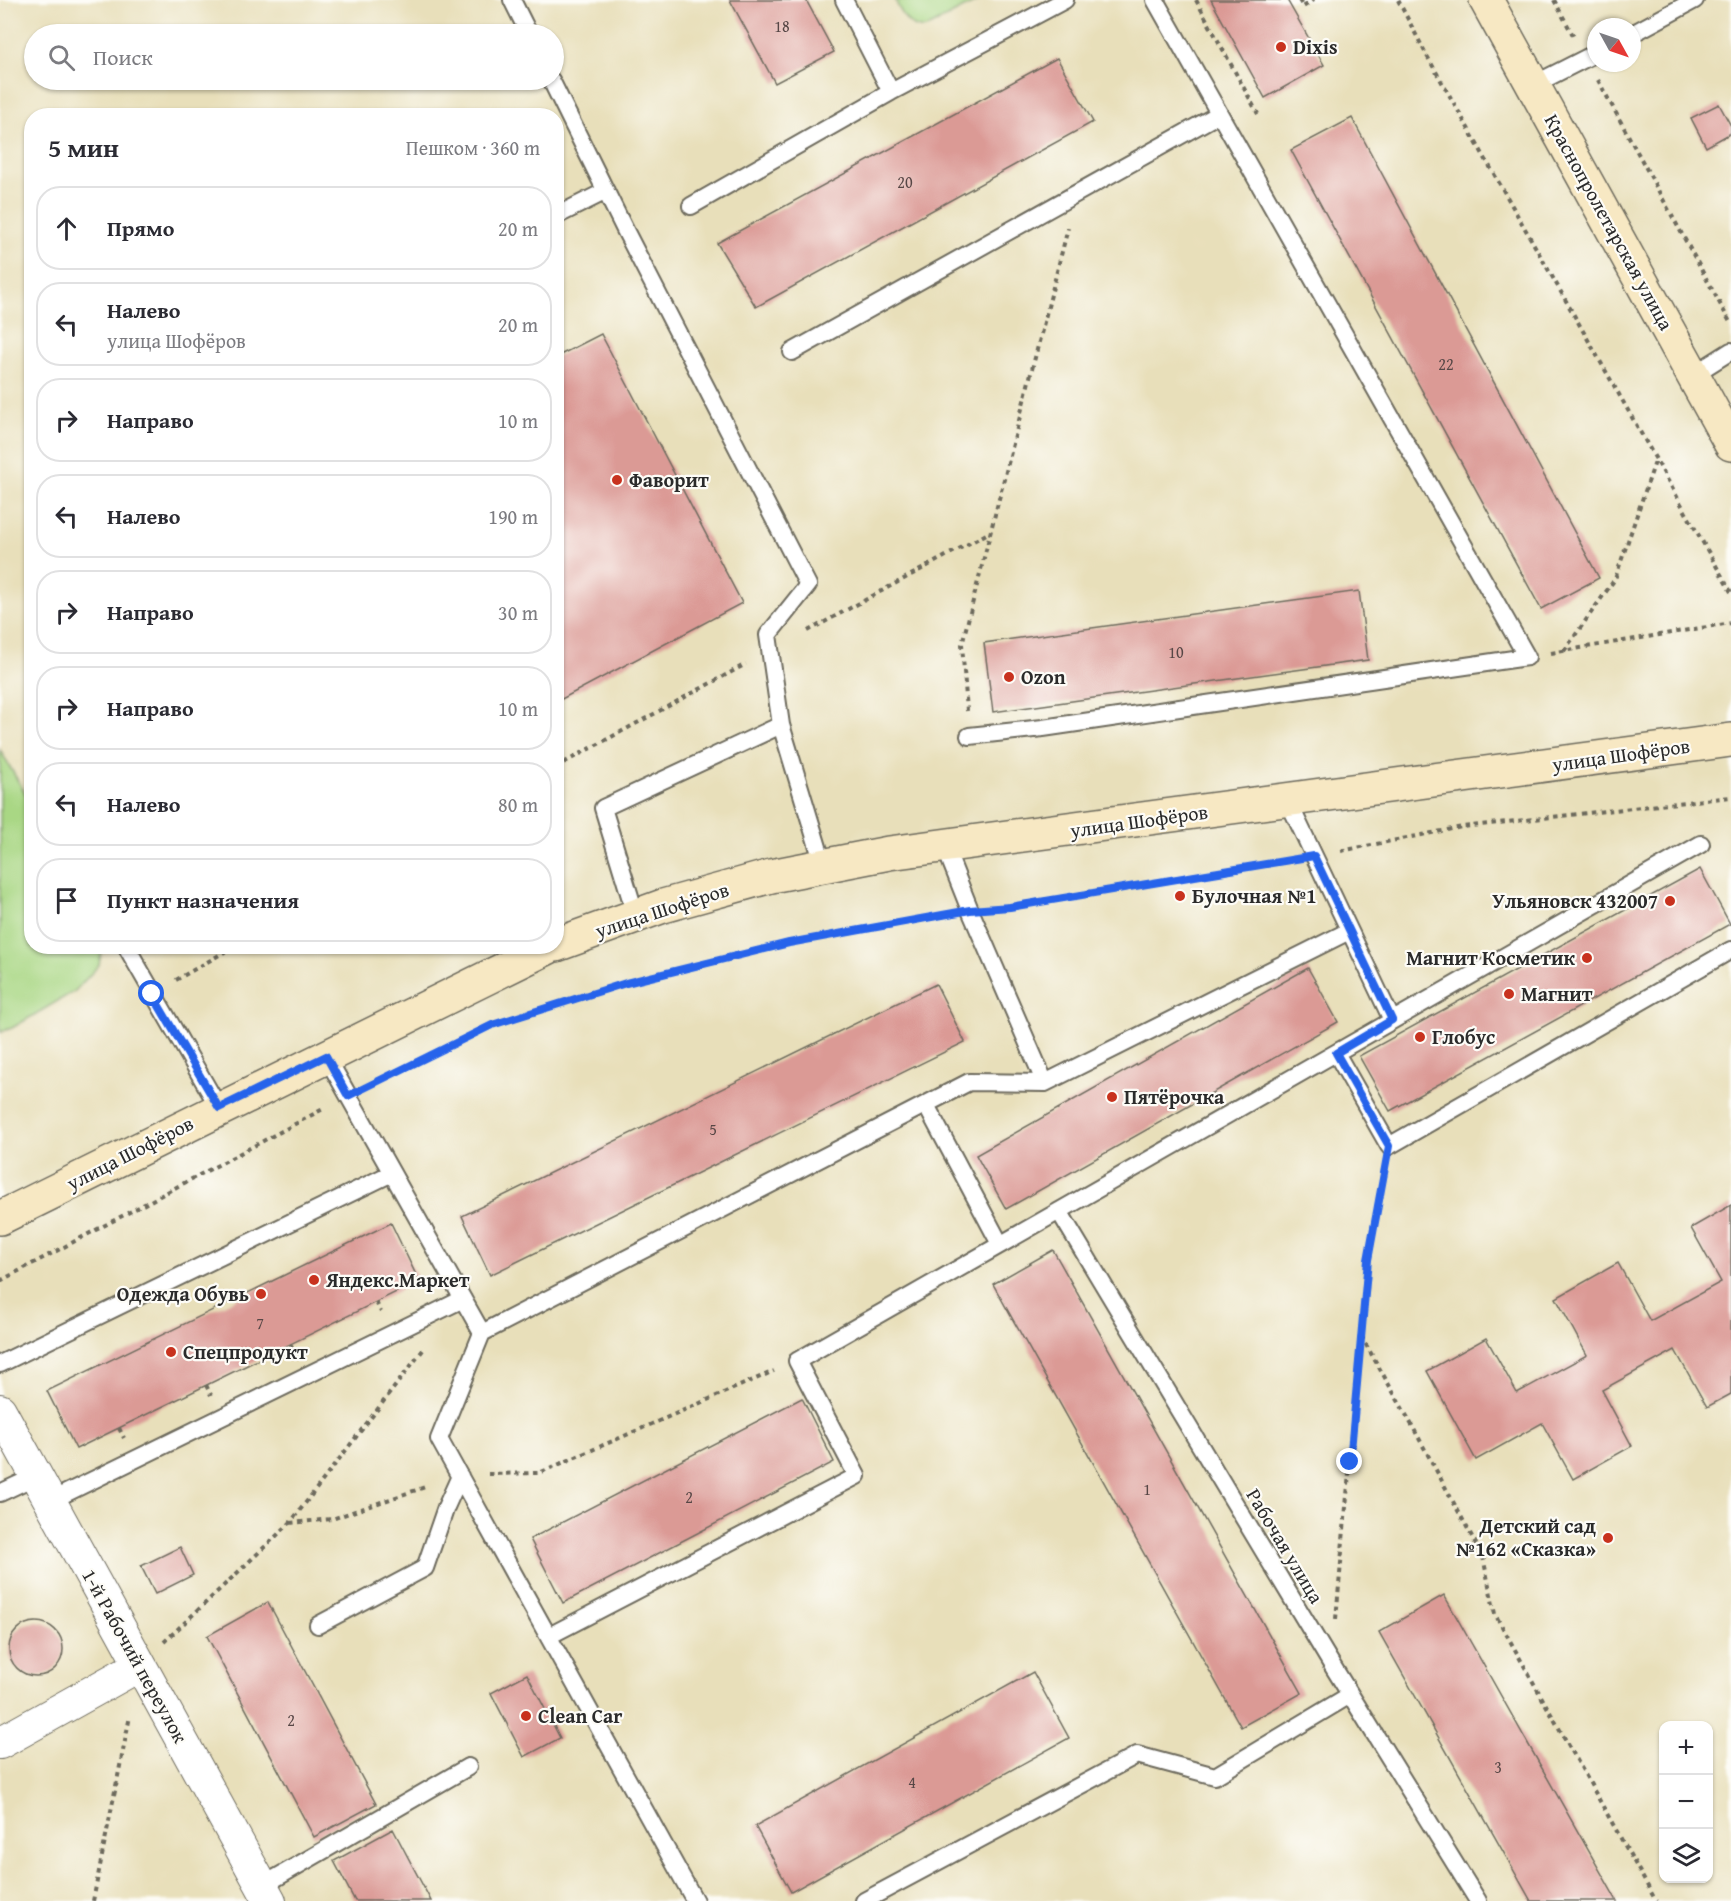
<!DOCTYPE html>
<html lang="ru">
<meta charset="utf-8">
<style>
:root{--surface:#fff;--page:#f2f2f3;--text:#2b2b33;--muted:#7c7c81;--line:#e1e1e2}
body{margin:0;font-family:"Gentium Book Plus",serif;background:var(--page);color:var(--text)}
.controls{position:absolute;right:18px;bottom:18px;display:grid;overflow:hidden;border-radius:12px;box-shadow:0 2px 4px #0004}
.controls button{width:54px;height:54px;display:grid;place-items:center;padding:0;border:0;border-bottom:2px solid var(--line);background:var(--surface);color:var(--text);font:30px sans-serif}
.compass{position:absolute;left:1587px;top:18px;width:54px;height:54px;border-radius:50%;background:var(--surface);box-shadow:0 2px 4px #0004;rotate:130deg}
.stop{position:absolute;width:18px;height:18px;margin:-14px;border:4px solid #2563eb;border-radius:50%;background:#fff}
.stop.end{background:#2563eb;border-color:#fff;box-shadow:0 2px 6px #0008}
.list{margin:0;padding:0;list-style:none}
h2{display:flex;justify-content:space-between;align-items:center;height:78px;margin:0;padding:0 24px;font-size:26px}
h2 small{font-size:20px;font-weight:400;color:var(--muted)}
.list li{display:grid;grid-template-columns:39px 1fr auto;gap:18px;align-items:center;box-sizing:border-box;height:84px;margin:0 12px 12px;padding:0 12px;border:2px solid var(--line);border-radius:24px}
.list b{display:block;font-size:22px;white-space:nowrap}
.list p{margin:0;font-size:20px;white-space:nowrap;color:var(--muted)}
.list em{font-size:20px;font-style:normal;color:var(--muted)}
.icon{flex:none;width:33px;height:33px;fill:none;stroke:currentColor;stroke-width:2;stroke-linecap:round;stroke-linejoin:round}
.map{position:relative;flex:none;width:1731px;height:1901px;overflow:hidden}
.search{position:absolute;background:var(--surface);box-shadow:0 2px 4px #0004;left:24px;top:24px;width:540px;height:66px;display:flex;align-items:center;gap:15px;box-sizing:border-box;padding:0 21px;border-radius:33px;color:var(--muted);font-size:22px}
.panel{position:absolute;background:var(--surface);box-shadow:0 2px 4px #0004;left:24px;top:108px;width:540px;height:846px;border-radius:24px}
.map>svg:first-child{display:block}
</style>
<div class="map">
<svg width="1731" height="1901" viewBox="0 0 1731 1901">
<rect width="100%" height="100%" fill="#fdfcf7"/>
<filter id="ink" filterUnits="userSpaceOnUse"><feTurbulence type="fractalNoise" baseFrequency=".0167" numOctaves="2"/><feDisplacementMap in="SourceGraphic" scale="12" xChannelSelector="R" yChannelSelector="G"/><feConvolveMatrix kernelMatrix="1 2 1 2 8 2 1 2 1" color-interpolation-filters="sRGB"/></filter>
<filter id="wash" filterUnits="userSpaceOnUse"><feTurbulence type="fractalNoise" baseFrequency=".008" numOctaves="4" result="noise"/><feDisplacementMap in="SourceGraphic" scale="24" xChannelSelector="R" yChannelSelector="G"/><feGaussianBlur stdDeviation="1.35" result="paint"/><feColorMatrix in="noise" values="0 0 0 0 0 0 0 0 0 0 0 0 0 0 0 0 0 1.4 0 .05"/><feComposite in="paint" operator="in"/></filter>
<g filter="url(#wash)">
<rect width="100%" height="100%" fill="#e8dfba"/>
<path fill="#a9d784" stroke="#6a8158" stroke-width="1.5" d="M895,0H979L926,28C908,30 902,14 895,0Z
M0,750L31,803L32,946L102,947L99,965L75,991L12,1028L0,1032Z"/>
<g id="blocks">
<path fill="#db9a95" d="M730,0H806L834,52L775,83Z
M1211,0H1287L1324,65L1265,98Z
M1057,58L1093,122L756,307L717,243Z
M1719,104L1731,126V133L1706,147L1691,118Z
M1352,118L1599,578L1541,609L1291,150Z
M601,334L742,603L556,702V357Z
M1359,591L1368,660L993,712L984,643Z
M1700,869L1730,924L1390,1111L1359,1056Z
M1308,968L1338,1022L1006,1209L976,1155Z
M936,984L965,1042L490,1275L462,1216Z
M1731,1205V1394L1707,1407L1675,1350L1602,1390L1632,1446L1573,1479L1542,1423L1476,1460L1427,1371L1486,1338L1517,1393L1587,1355L1556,1298L1618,1263L1650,1321L1721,1282L1691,1228Z
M391,1223L419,1281L76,1449L47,1391Z
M1053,1250L1302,1693L1241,1727L993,1284Z
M802,1398L834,1462L563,1603L530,1539Z
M180,1547L193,1575L155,1594L141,1566Z
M1444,1595L1617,1901H1531L1379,1632Z
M268,1602L376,1804L314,1837L207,1636Z
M9 1649a27 27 0 1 1 54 0a27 27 0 1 1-54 0Z
M1033,1672L1069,1738L791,1892L755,1826Z
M527,1674L560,1738L524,1757L491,1693Z
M393,1829L431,1901H355L334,1861Z"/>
</g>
</g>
<g filter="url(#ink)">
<use href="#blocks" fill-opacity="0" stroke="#6d6a5d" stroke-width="1.5"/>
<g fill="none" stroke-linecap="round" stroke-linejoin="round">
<defs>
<path id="service" d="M512,0L529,34
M844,0L891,92
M1632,34L1695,0
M551,80L625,230L808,585L768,635L781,725
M1533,85L1596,53
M691,206L891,92L1065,0
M556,216L606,191
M792,352L1219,114
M1693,375L1731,351
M969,736L1043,728L1527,657L1155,0
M1288,801L1392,1020
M945,847L970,910L1045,1083
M636,916L603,808L781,725L824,867
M126,946L219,1108
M1336,1053L1389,1146L1731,950
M326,1056L482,1333
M926,1105L1000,1244
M1059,1211L1332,1665L1478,1901
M0,1364L392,1173
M0,1493L36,1476
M50,1501L463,1299
M318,1625L425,1568L446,1507L460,1476
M549,1636L857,1476L797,1361L1701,844
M262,1886L468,1767
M695,1901L439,1439L482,1333L969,1082L1045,1083L1349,931
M864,1901L1137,1755L1215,1776L1350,1695"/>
<path id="minor" d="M0,1410L270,1901
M0,1743L140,1665"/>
<path id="secondary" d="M1486,0L1731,444
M556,945L663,906L771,876L889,853L1731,740
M0,1218L551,946"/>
</defs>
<use href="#service" stroke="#6d6a5d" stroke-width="20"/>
<use href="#minor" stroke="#6d6a5d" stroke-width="34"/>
<use href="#secondary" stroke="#6d6a5d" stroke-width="36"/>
<path stroke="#6d6a5d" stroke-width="4" stroke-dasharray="4.5 4.5" stroke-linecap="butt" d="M1196,0L1258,114
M1299,0L1303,7L1314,0
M1398,0L1426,54L1731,592
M1554,0L1574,37
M1598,80L1731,324
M808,631L990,532
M1564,651L1615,579L1656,459
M1551,653L1731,623
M967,711L962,644L1068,228
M556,767L746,664
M1341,851L1462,827L1731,797
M998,908L1287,861
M176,980L235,946
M372,1084L492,1025L626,983L789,943L943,915
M0,1281L325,1108
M376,1302L381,1312
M1361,1336L1408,1418L1483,1557L1495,1614L1656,1901
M290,1344L295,1354
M206,1385L211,1395
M119,1428L124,1438
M488,1474L539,1473L774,1371
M290,1523L332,1519L425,1487
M1336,1619L1368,1260L1384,1170
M164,1642L290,1523L423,1350
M93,1901L130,1716"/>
<use href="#service" stroke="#fff" stroke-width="16"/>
<use href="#minor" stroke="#fff" stroke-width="32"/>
<use href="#secondary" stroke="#f7e8c3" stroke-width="33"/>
</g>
</g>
<g fill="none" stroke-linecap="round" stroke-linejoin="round" filter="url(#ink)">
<path stroke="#2563eb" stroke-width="8" d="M152,994L219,1108L326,1056L348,1096L492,1025L626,983L789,943L970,910L1010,907L1314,856L1392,1020L1336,1053L1389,1146L1368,1260L1350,1462"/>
</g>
<g fill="#c8321e" stroke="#fdfcf7" stroke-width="2">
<circle cx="1281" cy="47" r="6"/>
<circle cx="617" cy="480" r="6"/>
<circle cx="1009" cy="677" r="6"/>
<circle cx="1180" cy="896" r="6"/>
<circle cx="1670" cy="901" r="6"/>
<circle cx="1587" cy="958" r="6"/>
<circle cx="1509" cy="994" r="6"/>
<circle cx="1420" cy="1037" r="6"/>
<circle cx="1112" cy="1097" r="6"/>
<circle cx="314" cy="1280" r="6"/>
<circle cx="261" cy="1294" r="6"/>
<circle cx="171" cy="1352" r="6"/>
<circle cx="1608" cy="1538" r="6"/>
<circle cx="526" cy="1716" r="6"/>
</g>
<g text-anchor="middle" stroke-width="4.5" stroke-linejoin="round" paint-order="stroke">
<g font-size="16" fill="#574746">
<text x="782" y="32">18</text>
<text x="905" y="188">20</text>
<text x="1446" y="370">22</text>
<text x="1176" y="658">10</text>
<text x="713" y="1135">5</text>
<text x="260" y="1329">7</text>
<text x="1147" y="1495">1</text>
<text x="689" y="1503">2</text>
<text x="291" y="1726">2</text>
<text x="1498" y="1773">3</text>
<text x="912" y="1788">4</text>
</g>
<g font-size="20" font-weight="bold" fill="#2b2b2b" stroke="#fdfcf7" text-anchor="start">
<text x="1293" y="54">Dixis</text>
<text x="629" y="487">Фаворит</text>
<text x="1021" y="684">Ozon</text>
<text x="1192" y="903">Булочная №1</text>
<text x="1658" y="908" text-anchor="end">Ульяновск 432007</text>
<text x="1575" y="965" text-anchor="end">Магнит Косметик</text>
<text x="1521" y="1001">Магнит</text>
<text x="1432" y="1044">Глобус</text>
<text x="1124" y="1104">Пятёрочка</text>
<text x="326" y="1287">Яндекс.Маркет</text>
<text x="249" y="1301" text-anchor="end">Одежда Обувь</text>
<text x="183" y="1359">Спецпродукт</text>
<text x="1596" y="1533" text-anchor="end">Детский сад<tspan x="1596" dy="23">№162 «Сказка»</tspan></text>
<text x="538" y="1723">Clean Car</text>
</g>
<g font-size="20" fill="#2b2b2b" stroke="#fdfcf7">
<text transform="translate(1609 222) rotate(61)" y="7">Краснопролетарская улица</text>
<text transform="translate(1621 755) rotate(-8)" y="7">улица Шофёров</text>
<text transform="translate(1139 821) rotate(-8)" y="7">улица Шофёров</text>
<text transform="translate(662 910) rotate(-18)" y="7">улица Шофёров</text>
<text transform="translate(130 1153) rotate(-27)" y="7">улица Шофёров</text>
<text transform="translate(1285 1546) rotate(59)" y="7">Рабочая улица</text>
<text transform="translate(135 1656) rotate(61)" y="7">1-й Рабочий переулок</text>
</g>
</g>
</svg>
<div class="controls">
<button>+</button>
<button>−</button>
<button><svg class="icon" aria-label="layers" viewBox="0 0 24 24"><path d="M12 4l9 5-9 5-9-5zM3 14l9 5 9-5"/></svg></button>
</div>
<svg class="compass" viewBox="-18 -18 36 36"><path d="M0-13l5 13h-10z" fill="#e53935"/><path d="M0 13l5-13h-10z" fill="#7c7c81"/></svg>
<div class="stop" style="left:152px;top:994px"></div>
<div class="stop end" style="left:1350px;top:1462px"></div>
<div class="search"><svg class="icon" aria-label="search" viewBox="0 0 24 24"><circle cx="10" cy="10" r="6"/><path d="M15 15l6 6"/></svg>Поиск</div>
<section class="panel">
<h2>5 мин<small>Пешком · 360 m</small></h2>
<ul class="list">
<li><svg class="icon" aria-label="ahead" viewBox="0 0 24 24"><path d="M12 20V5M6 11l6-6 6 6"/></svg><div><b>Прямо</b></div><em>20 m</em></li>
<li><svg class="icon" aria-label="left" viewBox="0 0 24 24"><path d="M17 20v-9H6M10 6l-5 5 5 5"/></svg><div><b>Налево</b><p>улица Шофёров</p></div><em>20 m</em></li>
<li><svg class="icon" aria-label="right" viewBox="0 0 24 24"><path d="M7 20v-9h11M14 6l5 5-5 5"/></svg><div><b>Направо</b></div><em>10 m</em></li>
<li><svg class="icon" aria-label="left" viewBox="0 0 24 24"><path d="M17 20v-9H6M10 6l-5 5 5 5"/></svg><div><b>Налево</b></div><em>190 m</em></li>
<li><svg class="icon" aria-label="right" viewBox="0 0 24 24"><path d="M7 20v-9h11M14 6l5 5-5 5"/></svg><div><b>Направо</b></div><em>30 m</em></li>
<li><svg class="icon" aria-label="right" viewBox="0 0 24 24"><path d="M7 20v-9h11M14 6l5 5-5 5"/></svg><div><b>Направо</b></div><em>10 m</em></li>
<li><svg class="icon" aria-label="left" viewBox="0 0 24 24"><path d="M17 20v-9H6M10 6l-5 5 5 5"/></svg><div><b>Налево</b></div><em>80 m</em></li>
<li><svg class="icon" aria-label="arrive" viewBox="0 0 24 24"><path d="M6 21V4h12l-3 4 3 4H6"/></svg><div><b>Пункт назначения</b></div></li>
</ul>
</section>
</div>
